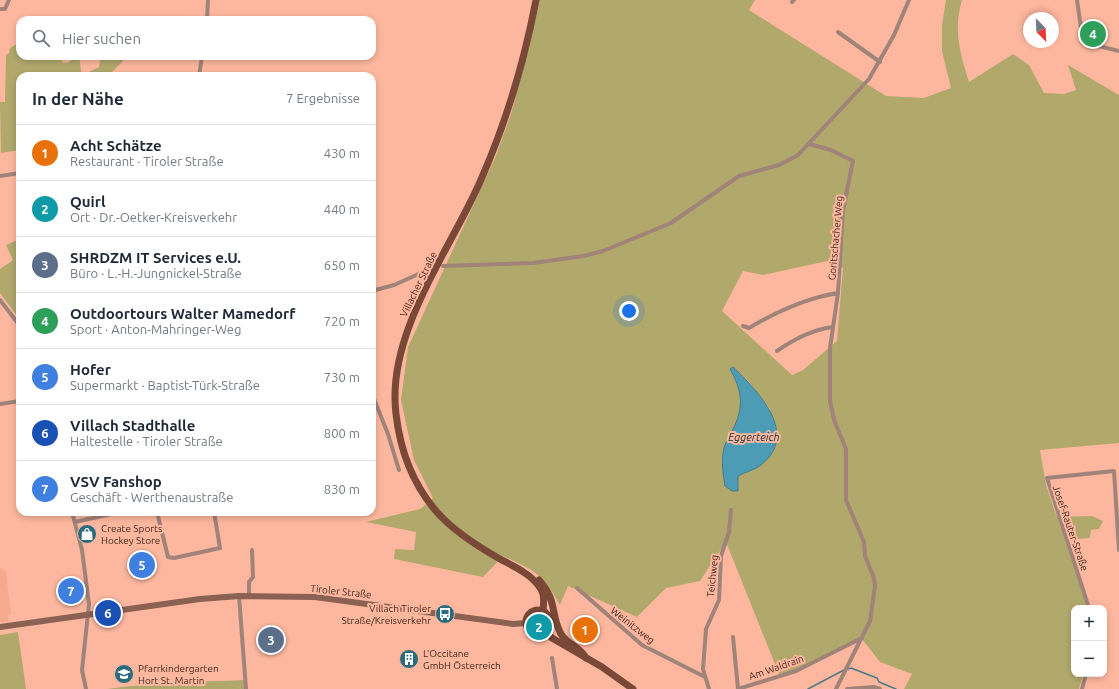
<!DOCTYPE html>
<html lang="de">
<meta charset="utf-8">
<style>
:root{--surface:#fff;--page:#f2f2f3;--text:#1f2937;--muted:#747a83;--line:#e0e1e3;--accent:#2a6b7e}
body{margin:0;font-family:Ubuntu,sans-serif;background:var(--page);color:var(--text)}
.controls{position:absolute;right:12px;bottom:12px;display:grid;overflow:hidden;border-radius:8px;box-shadow:0 2px 6px #0003}
.controls button{width:36px;height:36px;display:grid;place-items:center;padding:0;border:0;border-bottom:1px solid var(--line);background:var(--surface);color:var(--text);font:20px sans-serif}
.compass{position:absolute;left:1023px;top:12px;width:36px;height:36px;border-radius:50%;background:var(--surface);box-shadow:0 2px 6px #0003;rotate:156deg}
.you{position:absolute;left:629px;top:311px;width:14px;height:14px;margin:-10px;border:3px solid #fff;border-radius:50%;background:#1a73e8;box-shadow:0 0 0 6px #1a73e833}
.badge{display:grid;place-items:center;width:26px;height:26px;border-radius:50%;background:var(--accent);color:#fff;font-size:13px;font-weight:700}
.pin{position:absolute;translate:-50% -50%;border:2px solid #fff;box-shadow:0 1px 4px #0006}
.list{margin:0;padding:0;list-style:none}
h2{display:flex;justify-content:space-between;align-items:center;height:52px;margin:0;padding:0 16px;font-size:17px}
h2 small{font-size:13px;font-weight:400;color:var(--muted)}
.list li{display:grid;grid-template-columns:26px 1fr auto;gap:12px;align-items:center;box-sizing:border-box;height:56px;padding:0 16px;border-top:1px solid var(--line)}
.list b{display:block;font-size:15px;white-space:nowrap}
.list p{margin:0;font-size:13px;white-space:nowrap;color:var(--muted)}
.list em{font-size:13px;font-style:normal;color:var(--muted)}
.icon{flex:none;width:22px;height:22px;fill:none;stroke:currentColor;stroke-width:2;stroke-linecap:round;stroke-linejoin:round}
.map{position:relative;flex:none;width:1119px;height:689px;overflow:hidden}
.search{position:absolute;background:var(--surface);box-shadow:0 2px 6px #0003;left:16px;top:16px;width:360px;height:44px;display:flex;align-items:center;gap:10px;box-sizing:border-box;padding:0 14px;border-radius:12px;color:var(--muted);font-size:15px}
.panel{position:absolute;background:var(--surface);box-shadow:0 2px 6px #0003;left:16px;top:72px;width:360px;height:444px;border-radius:12px}
.map>svg:first-child{display:block}
</style>
<div class="map">
<svg width="1119" height="689" viewBox="0 0 1119 689">
<rect width="100%" height="100%" fill="#fdb79e"/>
<path fill="#f6a98e" d="M0,567L6,572L11,614L8,616L9,621L0,622Z"/>
<path fill="#b1a86c" fill-rule="evenodd" d="M539,0H755L749,10L886,96L924,98L951,88L942,51V25L946,0H962C953,30 960,53 969,82L1013,54L1029,65L1044,93L1064,94L1076,90L1068,65L1119,95V443L1040,450L1046,485L1057,517L1092,516L1103,521L1099,529L1091,530L1090,538L1065,540L1088,608H1074V674H1083L1079,689H904L912,674L880,662L862,639L795,670L779,674L726,542L700,581L666,588L637,617L568,586L560,605C542,573 535,571 503,556L483,577L394,559L395,549L414,550L416,532L366,522L420,509L433,498L414,460L401,400L408,347L496,156L512,111ZM832,260L843,268L837,341L803,370L792,375L722,311L743,271L763,275ZM733,367L749,382L770,409L761,465L738,476L724,447C732,432 745,411 741,393C739,385 734,377 730,369Z
M20,42V56H59L63,63L69,62L74,56H79L81,71L83,75L99,67L101,56H128L108,76H20V150L1,153L0,102H5L6,55L9,53L10,48Z
M20,239V320L0,293V269L13,260L6,245Z
M528 622a10 10 0 1 1 20 0a10 10 0 1 1-20 0Z
M18,632L26,689H0V635Z
M245,680L246,689H107C153,682 199,682 245,680Z"/>
<path fill="#4d9cb5" stroke="#4a7988" d="M733,367C758,391 800,434 761,465C755,470 745,472 738,476V491H732L725,486C723,473 721,461 724,448C725,442 730,437 732,431C744,408 743,392 730,369Z"/>
<g fill="none" stroke-linecap="round" stroke-linejoin="round">
<path stroke="#4a7988" stroke-width="1.5" d="M848,669L851,668L877,678L879,682L896,689
M808,689L844,670"/>
<path stroke="#a08379" stroke-width="4" d="M1077,0L1083,42L1119,51
M792,2L794,0
M0,9H5L9,0
M207,20L208,0
M838,32L880,62
M199,76L202,56
M809,144L831,150L853,161L843,210L838,293L830,348V401L834,420L846,449V500L864,542L865,556L874,578L875,586L870,621L836,689
M0,176L20,173
M443,266L533,263L584,256L603,251L671,223L739,176L779,165L798,155L869,79L894,35L909,0
M372,291L394,285L432,268
M0,300L20,326
M743,326L749,328C776,312 806,298 838,293
M777,351C794,339 812,330 832,327
M372,394L388,434L399,470
M0,404L20,401
M72,512L82,550L89,604L82,670L86,689
M157,512L168,557L174,558L220,548L214,512
M269,512V513
M75,522L120,512
M577,588L642,645L705,677
M239,596L246,689
M249,596V582L253,577L252,550
M1089,608L1047,478L1114,471L1119,550
M733,637L738,689
M552,658L557,689
M709,689L703,669L706,629L719,600L721,556L729,532L731,510
M738,689L796,671L862,638
M847,689L874,687L880,689
M1082,689L1086,674"/>
<path stroke="#8a6152" stroke-width="6" d="M0,627L200,599L239,596L315,597L513,624L526,623"/>
<path stroke="#794836" stroke-width="7" d="M536,0C524,63 506,123 480,182C449,252 386,334 396,414C400,449 412,483 436,511C453,531 477,546 500,559C513,566 529,573 538,585C545,593 544,601 543,611
M539,580C558,601 550,614 561,634C567,644 580,647 586,658
M526 622a12 12 0 1 1 24 0a12 12 0 1 1-24 0Z
M546,632L552,638L602,667L633,689"/>
</g>
<defs>
<symbol id="shop-disc" viewBox="-11 -11 22 22"><circle r="9.5" fill="#2a6b7e" stroke="#fdb79e"/><path d="M-5-2.5h2.3a2.7 3.5 0 0 1 5.4 0H5L5.5 6h-11ZM-1.5-2.5h3a1.5 2.3 0 0 0-3 0Z" fill="#fff"/></symbol>
<symbol id="bus-disc" viewBox="-11 -11 22 22"><circle r="9.5" fill="#2a6b7e" stroke="#fdb79e"/><path d="M-5-6H5V4H4V6H2V4H-2V6H-4V4H-5ZM-3.5-4V0h7V-4ZM-3.5 1.2v1.5H-2V1.2ZM2 1.2v1.5H3.5V1.2Z" fill="#fff"/></symbol>
<symbol id="building-disc" viewBox="-11 -11 22 22"><circle r="9.5" fill="#2a6b7e" stroke="#fdb79e"/><path d="M-4-6H4V6H1V3H-1V6H-4ZM-2.5-4.3h1.7v1.8h-1.7ZM.8-4.3h1.7v1.8H.8ZM-2.5-1h1.7V.8h-1.7ZM.8-1h1.7V.8H.8Z" fill="#fff"/></symbol>
<symbol id="school-disc" viewBox="-11 -11 22 22"><circle r="9.5" fill="#2a6b7e" stroke="#fdb79e"/><path d="M0-5L7-2L0 1L-7-2ZM-4 1L0 2.5L4 1V4Q0 6-4 4Z" fill="#fff"/></symbol>
</defs>
<g fill-rule="evenodd">
<use href="#shop-disc" x="76" y="523" width="22" height="22"/>
<use href="#bus-disc" x="434" y="603" width="22" height="22"/>
<use href="#building-disc" x="398" y="648" width="22" height="22"/>
<use href="#school-disc" x="113" y="663" width="22" height="22"/>
</g>
<g text-anchor="middle" stroke-width="4" stroke-linejoin="round" paint-order="stroke">
<g font-size="10" fill="#43281e" stroke="#fdb79e">
<text transform="translate(835 238) rotate(-85)" y="4">Goritschacher Weg</text>
<text transform="translate(418 284) rotate(-64)" y="4">Villacher Straße</text>
<text transform="translate(1071 528) rotate(71)" y="4">Josef-Rauter-Straße</text>
<text transform="translate(712 576) rotate(-84)" y="4">Teichweg</text>
<text transform="translate(341 591) rotate(6)" y="4">Tiroler Straße</text>
<text transform="translate(633 625) rotate(38)" y="4">Weinitzweg</text>
<text transform="translate(776 667) rotate(-19)" y="4">Am Waldrain</text>
</g>
<g font-size="10" fill="#43281e" stroke="#fdb79e" text-anchor="start">
<text x="101" y="532">Create Sports<tspan x="101" dy="12">Hockey Store</tspan></text>
<text x="431" y="612" text-anchor="end">Villach Tiroler<tspan x="431" dy="12">Straße/Kreisverkehr</tspan></text>
<text x="423" y="657">L'Occitane<tspan x="423" dy="12">GmbH Österreich</tspan></text>
<text x="138" y="672">Pfarrkindergarten<tspan x="138" dy="12">Hort St. Martin</tspan></text>
</g>
<g font-size="11" font-style="italic" fill="#0a303b" stroke="#fdb79e">
<text x="754" y="441">Eggerteich</text>
</g>
</g>
</svg>
<div class="controls">
<button>+</button>
<button>−</button>
</div>
<svg class="compass" viewBox="-18 -18 36 36"><path d="M0-13l5 13h-10z" fill="#e53935"/><path d="M0 13l5-13h-10z" fill="#747a83"/></svg>
<div class="you"></div>
<div class="pin badge" style="left:585px;top:630px;background:#e8710a">1</div>
<div class="pin badge" style="left:539px;top:627px;background:#0f9aa8">2</div>
<div class="pin badge" style="left:271px;top:640px;background:#5c6f8a">3</div>
<div class="pin badge" style="left:1093px;top:34px;background:#2e9e5b">4</div>
<div class="pin badge" style="left:142px;top:565px;background:#3f7fe0">5</div>
<div class="pin badge" style="left:108px;top:613px;background:#1a4fb4">6</div>
<div class="pin badge" style="left:71px;top:591px;background:#3f7fe0">7</div>
<div class="search"><svg class="icon" aria-label="search" viewBox="0 0 24 24"><circle cx="10" cy="10" r="6"/><path d="M15 15l6 6"/></svg>Hier suchen</div>
<section class="panel">
<h2>In der Nähe<small>7 Ergebnisse</small></h2>
<ul class="list">
<li><span class="badge" style="background:#e8710a">1</span><div><b>Acht Schätze</b><p>Restaurant · Tiroler Straße</p></div><em>430 m</em></li>
<li><span class="badge" style="background:#0f9aa8">2</span><div><b>Quirl</b><p>Ort · Dr.-Oetker-Kreisverkehr</p></div><em>440 m</em></li>
<li><span class="badge" style="background:#5c6f8a">3</span><div><b>SHRDZM IT Services e.U.</b><p>Büro · L.-H.-Jungnickel-Straße</p></div><em>650 m</em></li>
<li><span class="badge" style="background:#2e9e5b">4</span><div><b>Outdoortours Walter Mamedorf</b><p>Sport · Anton-Mahringer-Weg</p></div><em>720 m</em></li>
<li><span class="badge" style="background:#3f7fe0">5</span><div><b>Hofer</b><p>Supermarkt · Baptist-Türk-Straße</p></div><em>730 m</em></li>
<li><span class="badge" style="background:#1a4fb4">6</span><div><b>Villach Stadthalle</b><p>Haltestelle · Tiroler Straße</p></div><em>800 m</em></li>
<li><span class="badge" style="background:#3f7fe0">7</span><div><b>VSV Fanshop</b><p>Geschäft · Werthenaustraße</p></div><em>830 m</em></li>
</ul>
</section>
</div>
